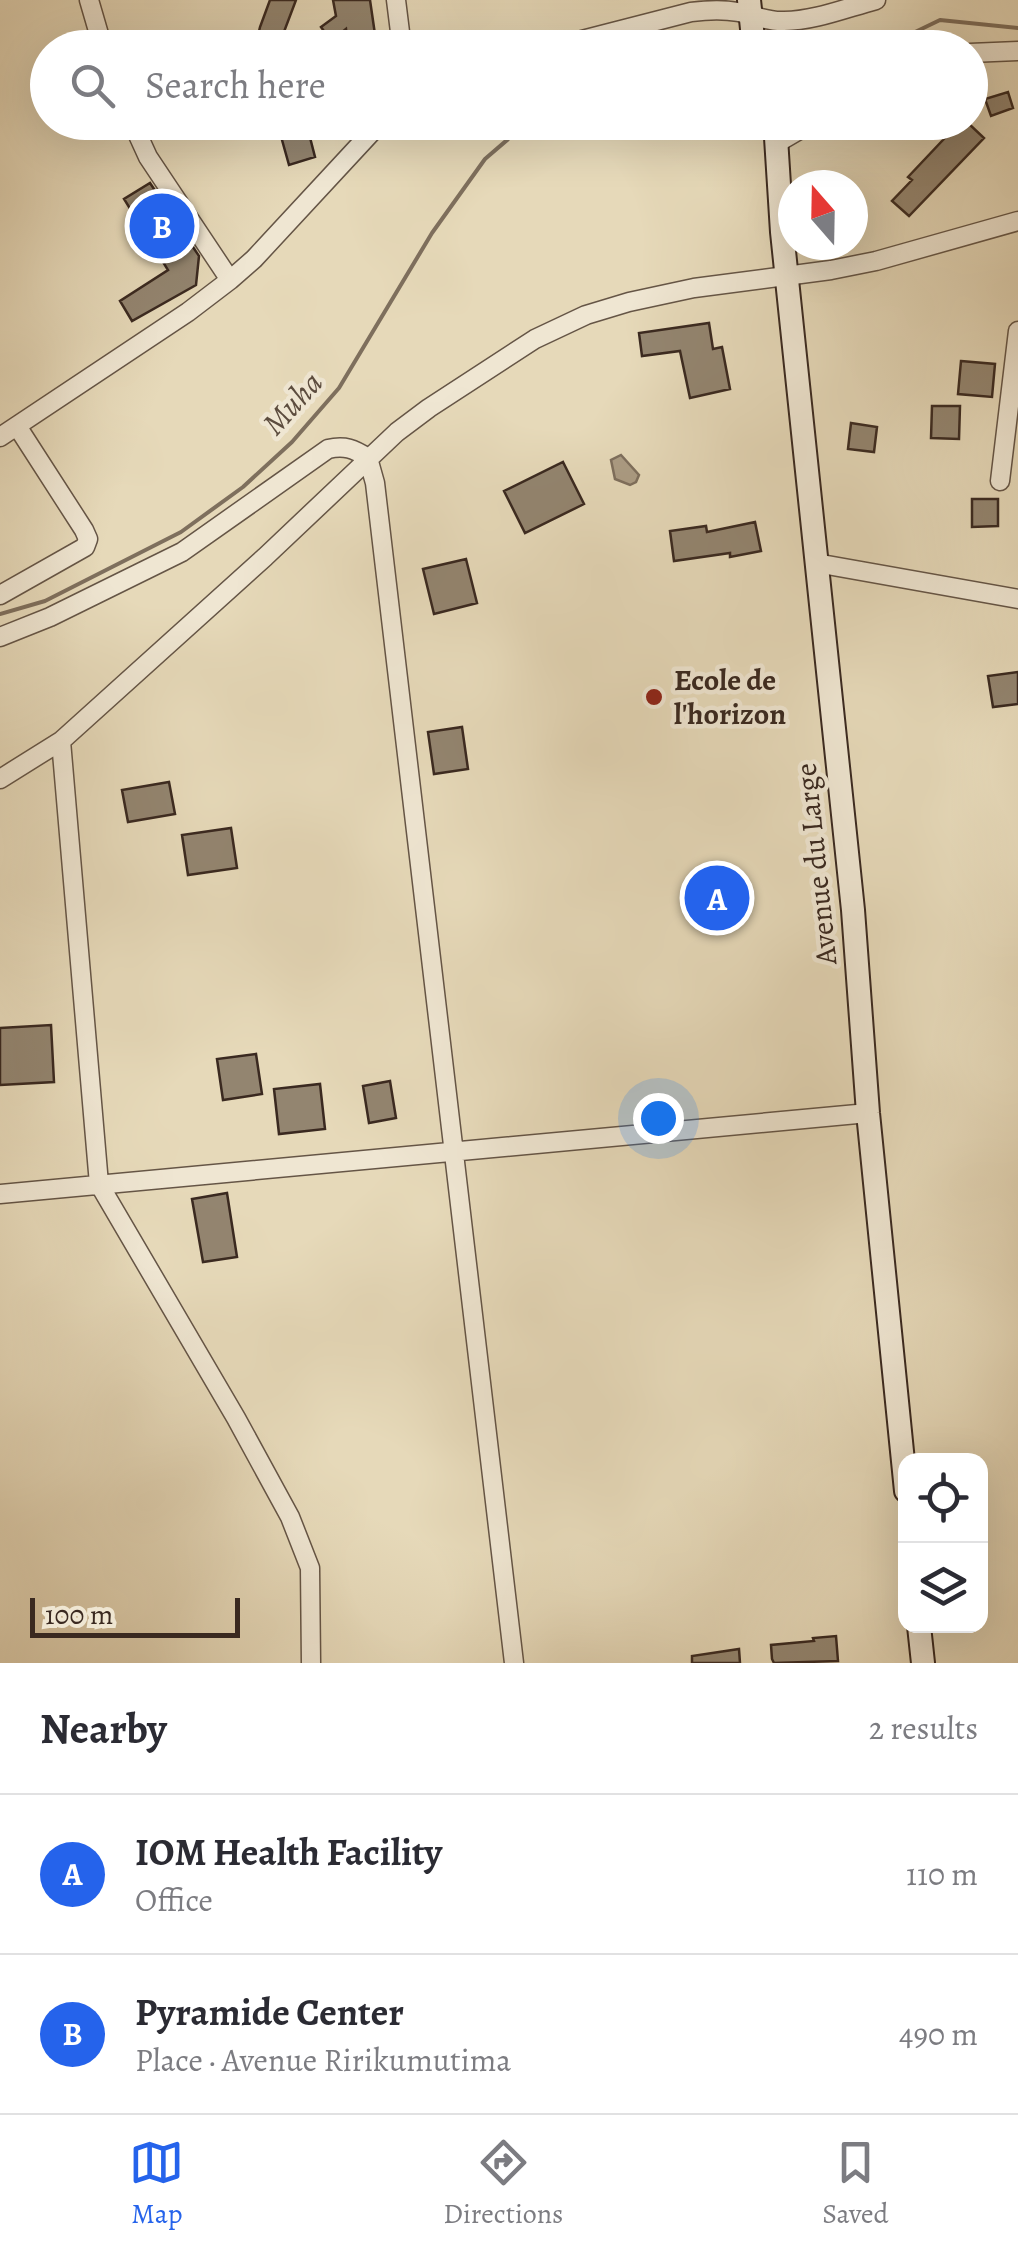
<!DOCTYPE html>
<meta charset="utf-8">
<style>
:root{--surface:#fff;--page:#f7f7f7;--text:#2b2b33;--muted:#7c7c81;--line:#e1e1e2;--accent:#2563eb}
body{margin:0;font-family:Alegreya,serif;background:var(--page);color:var(--text)}
.controls{position:absolute;right:30px;bottom:30px;display:grid;overflow:hidden;border-radius:20px;box-shadow:0 10px 40px #0002}
.controls button{width:90px;height:90px;display:grid;place-items:center;padding:0;border:0;border-bottom:2px solid var(--line);background:var(--surface);color:var(--text);font:50px sans-serif}
.compass{position:absolute;left:778px;top:170px;width:90px;height:90px;border-radius:50%;background:var(--surface);box-shadow:0 10px 40px #0002;rotate:340deg}
.scale{position:absolute;left:30px;bottom:25px;width:210px;box-sizing:border-box;padding-left:10px;border:5px solid #3a2920;border-top:0;font-size:28px;line-height:35px;white-space:nowrap;color:#3a2920;-webkit-text-stroke:8px #efe6d2;paint-order:stroke}
.you{position:absolute;left:658px;top:1118px;width:35px;height:35px;margin:-25px;border:8px solid #fff;border-radius:50%;background:#1a73e8;box-shadow:0 0 0 15px #1a73e833}
.badge{display:grid;place-items:center;width:65px;height:65px;border-radius:50%;background:var(--accent);color:#fff;font-size:32px;font-weight:700}
.pin{position:absolute;translate:-50% -50%;border:5px solid #fff;box-shadow:0 2px 10px #0006}
.list{margin:0;padding:0;list-style:none}
h2{display:flex;justify-content:space-between;align-items:center;height:130px;margin:0;padding:0 40px;font-size:42px}
h2 small{font-size:32px;font-weight:400;color:var(--muted)}
.list li{display:grid;grid-template-columns:65px 1fr auto;gap:30px;align-items:center;box-sizing:border-box;height:160px;padding:0 40px;border-top:2px solid var(--line)}
.list b{display:block;font-size:38px;white-space:nowrap}
.list p{margin:0;font-size:32px;white-space:nowrap;color:var(--muted)}
.list em{font-size:32px;font-style:normal;color:var(--muted)}
.icon{flex:none;width:55px;height:55px;fill:none;stroke:currentColor;stroke-width:2;stroke-linecap:round;stroke-linejoin:round}
.map{position:relative;flex:none;width:1018px;height:1663px;overflow:hidden}
.search{position:absolute;background:var(--surface);box-shadow:0 10px 40px #0002;left:30px;right:30px;top:30px;height:110px;display:flex;align-items:center;gap:25px;box-sizing:border-box;padding:0 35px;border-radius:55px;color:var(--muted);font-size:38px}
.sheet{height:450px;background:var(--surface)}
nav{display:flex;justify-content:space-around;align-items:center;box-sizing:border-box;height:140px;border-top:2px solid var(--line);background:var(--surface);font-size:28px;color:var(--muted)}
nav a{display:grid;justify-items:center;gap:5px}
nav .on{color:var(--accent)}
.map>svg:first-child{display:block}
</style>
<div class="map">
<svg width="1018" height="1663" viewBox="0 0 1018 1663">
<rect width="100%" height="100%" fill="#e6d9b9"/>
<filter id="stains"><feTurbulence type="fractalNoise" baseFrequency=".002" numOctaves="4"/><feColorMatrix values="0 0 0 0 .2 0 0 0 0 .09 0 0 0 0 .02 0 0 0 .5 -.17"/></filter>
<radialGradient id="worn" r=".72"><stop offset=".6" stop-color="#630" stop-opacity="0"/><stop offset="1" stop-color="#630" stop-opacity=".3"/></radialGradient>
<path fill="#ac9d85" stroke="#7e6f5d" stroke-width="2.5" d="M621,455L639,475L636,482L630,485L615,479L611,460Z"/>
<g fill="none" stroke-linecap="round" stroke-linejoin="round">
<path stroke="#7e6f5d" stroke-width="4" d="M882,48L940,20L1018,28
M0,614L45,601L181,532L243,487L292,442L339,388L432,233L485,159L528,122"/>
</g>
<path fill="#938570" stroke="#3a2920" stroke-width="2.5" d="M270,0H296L282,37L285,48H255L260,27Z
M333,0H370L377,48H348L346,29L331,41L321,27L336,16Z
M1008,92L1013,108L991,116L985,99Z
M277,122H306L315,157L289,165Z
M960,122H967L984,138L909,216L892,201L912,180L908,177Z
M150,183L199,256L196,285L132,321L120,301L168,270L124,199Z
M709,323L713,349L722,347L730,389L690,398L680,351L642,356L639,333Z
M961,361L995,364L992,397L958,394Z
M932,406H960L959,439L931,438Z
M851,423L877,427L874,452L848,449Z
M563,462L584,504L525,533L504,491Z
M972,499H998V526L972,527Z
M755,522L761,551L730,557V553L674,561L670,531L706,526L707,532Z
M466,559L477,603L434,614L423,569Z
M1018,672V704L993,707L988,676Z
M462,727L468,769L434,774L428,732Z
M169,782L175,814L128,822L122,790Z
M231,828L237,868L188,875L182,835Z
M51,1025L54,1082L0,1085V1028Z
M256,1054L262,1094L223,1100L217,1059Z
M390,1081L396,1118L369,1123L363,1086Z
M320,1084L325,1129L279,1134L274,1089Z
M227,1193L237,1257L203,1262L192,1199Z
M836,1636L838,1661L774,1663L772,1659L771,1645L814,1641L813,1638Z
M739,1649L740,1663H692V1656Z"/>
<g fill="none" stroke-linecap="round" stroke-linejoin="round">
<defs>
<path id="minor" d="M89,0L103,48
M396,0L402,48
M551,48L691,12C707,10 722,9 738,12C754,15 767,22 784,21C814,21 846,8 876,0
M970,53L1018,51
M132,122L148,157L230,280
M777,143L813,122
M0,437L188,312L230,280L254,259L381,122
M1000,481L1018,331
M816,563L1018,599
M0,595L85,547L88,539L84,530L17,426
M0,637L50,617L182,552L328,449C345,445 354,449 368,458L375,483L514,1663
M61,741L99,1184L236,1418L290,1517L310,1568L311,1663
M0,779L61,741L265,557L397,432L429,408L535,339L586,315L629,302L694,288L831,270L876,261L1018,221
M0,1194L868,1113"/>
<path id="secondary" d="M749,0L754,48
M775,122L782,232L853,910L868,1113L906,1491
M919,1626L923,1663"/>
</defs>
<use href="#minor" stroke="#655546" stroke-width="21"/>
<use href="#secondary" stroke="#3a2920" stroke-width="26"/>
<use href="#minor" stroke="#efe6d2" stroke-width="18"/>
<use href="#secondary" stroke="#efe6d2" stroke-width="22"/>
</g>
<circle fill="#8f2418" stroke="#efe6d2" stroke-width="4" cx="654" cy="697" r="10"/>
<g text-anchor="middle" stroke-width="9" stroke-linejoin="round" paint-order="stroke">
<g font-size="30" font-weight="bold" fill="#3a2920" stroke="#efe6d2" text-anchor="start">
<text x="674" y="690">Ecole de<tspan x="674" dy="34">l'horizon</tspan></text>
</g>
<g font-size="30" fill="#3a2920" stroke="#efe6d2">
<text transform="translate(816 864) rotate(-96)" y="10">Avenue du Large</text>
</g>
<g font-size="32" font-style="italic" fill="#5c4c3e" stroke="#efe6d2">
<text transform="translate(292 403) rotate(-48)" y="11">Muha</text>
</g>
</g>
<rect width="100%" height="100%" filter="url(#stains)"/>
<rect width="100%" height="100%" fill="url(#worn)"/>
</svg>
<div class="controls">
<button><svg class="icon" aria-label="locate" viewBox="0 0 24 24"><circle cx="12" cy="12" r="6"/><path d="M12 2v4M12 18v4M2 12h4M18 12h4"/></svg></button>
<button><svg class="icon" aria-label="layers" viewBox="0 0 24 24"><path d="M12 4l9 5-9 5-9-5zM3 14l9 5 9-5"/></svg></button>
</div>
<svg class="compass" viewBox="-18 -18 36 36"><path d="M0-13l5 13h-10z" fill="#e53935"/><path d="M0 13l5-13h-10z" fill="#7c7c81"/></svg>
<div class="scale">100 m</div>
<div class="you"></div>
<div class="pin badge" style="left:717px;top:898px">A</div>
<div class="pin badge" style="left:162px;top:226px">B</div>
<div class="search"><svg class="icon" aria-label="search" viewBox="0 0 24 24"><circle cx="10" cy="10" r="6"/><path d="M15 15l6 6"/></svg>Search here</div>
</div>
<section class="sheet">
<h2>Nearby<small>2 results</small></h2>
<ul class="list">
<li><span class="badge">A</span><div><b>IOM Health Facility</b><p>Office</p></div><em>110 m</em></li>
<li><span class="badge">B</span><div><b>Pyramide Center</b><p>Place · Avenue Ririkumutima</p></div><em>490 m</em></li>
</ul>
</section>
<nav>
<a class="on"><svg class="icon" aria-label="map" viewBox="0 0 24 24"><path d="M3 6l6-2 6 2 6-2v14l-6 2-6-2-6 2zM9 4v14M15 6v14"/></svg>Map</a>
<a><svg class="icon" aria-label="directions" viewBox="0 0 24 24"><path d="M12 3l9 9-9 9-9-9zM9 14v-3h6M13 9l2 2-2 2"/></svg>Directions</a>
<a><svg class="icon" aria-label="saved" viewBox="0 0 24 24"><path d="M7 4h10v16l-5-4-5 4z"/></svg>Saved</a>
</nav>
